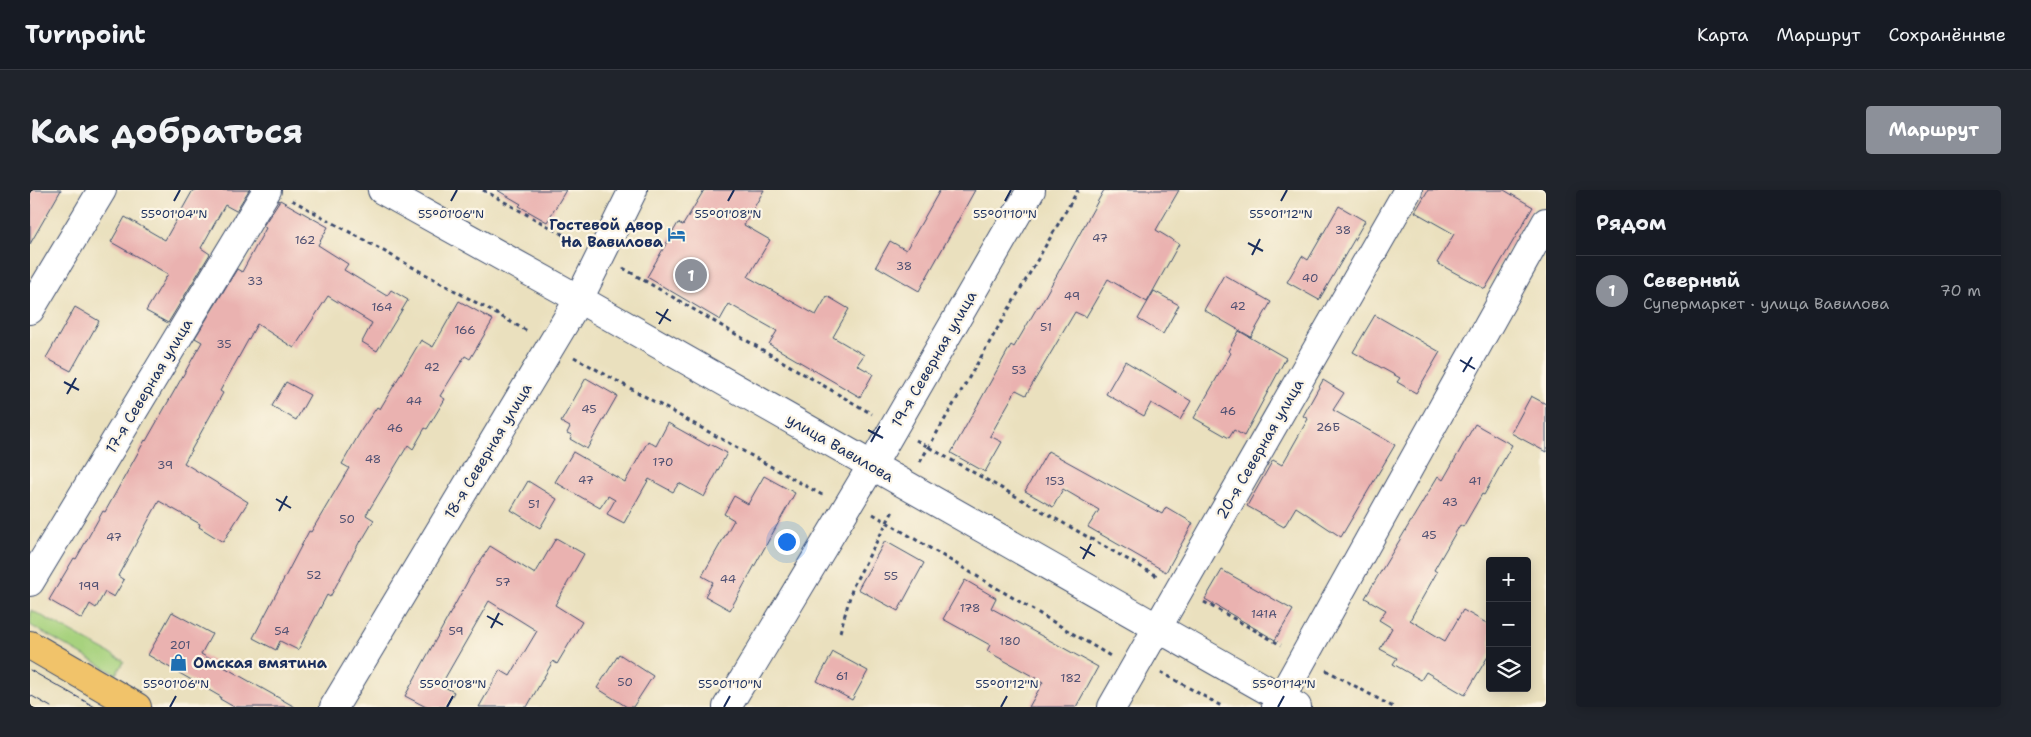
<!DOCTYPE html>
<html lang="ru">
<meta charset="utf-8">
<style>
:root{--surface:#171b24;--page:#20242c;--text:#f1f3f6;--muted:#9ea1a6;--line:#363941;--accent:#8c9099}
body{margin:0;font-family:"Shantell Sans",sans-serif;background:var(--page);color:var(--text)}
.controls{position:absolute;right:15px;bottom:15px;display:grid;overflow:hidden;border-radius:5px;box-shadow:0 2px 12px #0003}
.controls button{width:45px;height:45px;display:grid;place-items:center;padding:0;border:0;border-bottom:1px solid var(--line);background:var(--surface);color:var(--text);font:25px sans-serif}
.you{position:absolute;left:756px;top:351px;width:18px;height:18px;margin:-12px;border:4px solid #fff;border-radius:50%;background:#1a73e8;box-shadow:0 0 0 8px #1a73e833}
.badge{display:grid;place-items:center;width:32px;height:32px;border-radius:50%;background:var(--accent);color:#fff;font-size:16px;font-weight:700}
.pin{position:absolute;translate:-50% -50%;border:2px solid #fff;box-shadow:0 1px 5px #0006}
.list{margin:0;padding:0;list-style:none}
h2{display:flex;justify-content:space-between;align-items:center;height:65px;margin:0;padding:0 20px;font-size:21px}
h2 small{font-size:16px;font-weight:400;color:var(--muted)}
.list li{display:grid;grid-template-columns:32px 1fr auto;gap:15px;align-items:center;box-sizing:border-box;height:70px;padding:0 20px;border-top:1px solid var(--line)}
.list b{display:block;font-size:19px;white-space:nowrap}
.list p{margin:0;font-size:16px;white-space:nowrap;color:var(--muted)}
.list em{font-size:16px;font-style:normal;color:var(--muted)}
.icon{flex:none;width:28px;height:28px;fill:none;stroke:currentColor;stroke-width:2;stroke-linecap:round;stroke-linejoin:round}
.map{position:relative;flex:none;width:1516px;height:517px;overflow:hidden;border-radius:5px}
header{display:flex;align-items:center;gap:30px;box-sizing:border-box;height:70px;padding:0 25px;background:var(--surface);border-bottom:1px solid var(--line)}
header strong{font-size:24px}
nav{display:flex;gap:28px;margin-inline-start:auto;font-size:18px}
.intro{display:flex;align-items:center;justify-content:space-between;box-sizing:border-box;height:120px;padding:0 30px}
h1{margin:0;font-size:35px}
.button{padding:12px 22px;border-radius:5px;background:var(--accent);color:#fff;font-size:18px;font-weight:700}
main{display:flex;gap:30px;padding:0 30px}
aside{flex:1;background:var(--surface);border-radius:5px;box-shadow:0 2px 12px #0003}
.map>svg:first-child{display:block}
</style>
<header>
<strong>Turnpoint</strong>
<nav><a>Карта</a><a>Маршрут</a><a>Сохранённые</a></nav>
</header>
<div class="intro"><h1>Как добраться</h1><a class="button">Маршрут</a></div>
<main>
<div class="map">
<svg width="1516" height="517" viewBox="0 0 1516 517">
<rect width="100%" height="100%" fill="#fcf5e5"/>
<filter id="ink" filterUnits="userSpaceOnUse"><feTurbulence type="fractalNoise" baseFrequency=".02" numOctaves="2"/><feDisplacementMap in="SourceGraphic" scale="10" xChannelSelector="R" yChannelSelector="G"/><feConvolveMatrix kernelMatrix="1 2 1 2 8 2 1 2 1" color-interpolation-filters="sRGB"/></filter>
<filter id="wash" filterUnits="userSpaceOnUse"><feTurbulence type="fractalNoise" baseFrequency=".0096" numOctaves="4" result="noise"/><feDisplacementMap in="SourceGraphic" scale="20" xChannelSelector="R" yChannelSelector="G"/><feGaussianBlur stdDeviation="1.12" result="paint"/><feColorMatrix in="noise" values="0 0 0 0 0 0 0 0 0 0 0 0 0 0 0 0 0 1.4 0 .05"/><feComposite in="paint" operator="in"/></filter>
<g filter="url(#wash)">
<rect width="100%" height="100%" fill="#eae0be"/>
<path fill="#a7d27e" stroke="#61806e" d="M1,420L94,471L86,484L0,435Z"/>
<g id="blocks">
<path fill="#eab2b0" d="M0,0H31L0,54Z
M163,0H219L206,21L195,15L171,58L180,64L138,133L116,121L138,84L81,52L95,27L135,50Z
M467,0H536L517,32L489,16L491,14Z
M674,0H734L714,35L740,50L718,87L786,125L797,106L819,119L803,147L834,165L827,175L843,184L830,207L739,154L747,141L699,114L690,130L617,87L648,33L653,35Z
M910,0H945L889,101L846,76L860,51L876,60Z
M1074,0H1149L1126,40L1149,54L1117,112L1078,89L1056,127L1045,122L996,205L986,200L960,246L972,252L955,282L921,263L981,155L984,157L1008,116L1009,117Z
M1398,0H1474L1503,17L1455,99L1407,73L1424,44L1385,22Z
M250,10L298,37L288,55L318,74L314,80L357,106L361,100L378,110L347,161L332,152L342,133L298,106L264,158L227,134L190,201L193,203L154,273L218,312L193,352L169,337L170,334L129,311L88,386L94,390L84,407L75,402L66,418L60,414L52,429L19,410L44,368L46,369L73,321L75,322L115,250L116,251L172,152L165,148L207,79L212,82L236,38L233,36Z
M1309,16L1335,31L1289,110L1257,92L1272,66L1278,70Z
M1194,85L1241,112L1221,147L1174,120Z
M1124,101L1149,115L1133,144L1108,129Z
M429,111L463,130L440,169L435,166L410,206L415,209L397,239L395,238L383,259L378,255L336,325L344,330L331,352L330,351L300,407L297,405L268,460L250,451L246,460L223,448L279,341L281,342L319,278L312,274L332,239L347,217L350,219L391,150L403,157Z
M45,117L69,131L41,181L16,168Z
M1345,125L1410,162L1386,203L1367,192L1370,188L1323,162Z
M1209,141L1256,168L1214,246L1204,240L1199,248L1164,228L1201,163L1198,161Z
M1095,171L1161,211L1150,230L1121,213L1114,226L1076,204Z
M556,188L587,206L557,259L540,249L542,245L537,243L540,237L531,232Z
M1293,190L1314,203L1303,220L1365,255L1311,347L1266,317L1254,337L1217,316L1243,270L1252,275L1278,229L1273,226Z
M256,192L280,205L266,230L242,216Z
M1501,206L1516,214V262L1481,243Z
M638,233L679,256L680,254L697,263L674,307L649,293L643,302L619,289L594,333L577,324L585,310L578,306L570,318L525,292L543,262L595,292L618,251L626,256Z
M1445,234L1482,255L1454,305L1452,304L1433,337L1430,335L1404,380L1407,382L1380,430L1415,451L1433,420L1460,435V463L1435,505L1396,482L1391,490L1363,474L1367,468L1350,459L1362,438L1349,430L1356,420L1335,408L1408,286L1413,290Z
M1018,261L1132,324L1136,317L1163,333L1136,382L1058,337L1069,320L1033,299L1023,317L995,301Z
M734,286L765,303L700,420L675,406L683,392L672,386L704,330L694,324L704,306L718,314Z
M498,291L527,309L510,338L481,320Z
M526,348L554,364L525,415L552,432L527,474L523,471L497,517H449L470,480L480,486L507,441L459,411L411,495L424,502L416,517H396L375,506L440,387L460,356L505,384Z
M855,351L894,373L868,421L828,399Z
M1192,380L1263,420L1245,450L1175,409Z
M935,390L966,408L961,418L1068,477L1046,517H999L1013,492L957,461L960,455L913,429Z
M142,422L182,444L171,464L265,517H204L190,509L191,507L118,465Z
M803,462L838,481L822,510L787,491Z
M589,464L623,486L603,517H597L567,498Z"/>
</g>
</g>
<g filter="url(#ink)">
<use href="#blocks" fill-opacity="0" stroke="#3a4a6c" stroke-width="1"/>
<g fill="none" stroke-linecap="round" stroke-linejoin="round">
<defs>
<path id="minor" d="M352,0L549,109L1267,517
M0,120L72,0
M0,392L237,0
M304,517L549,109L603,0
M697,517L841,277L1001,0
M1082,517L1378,0
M1246,517L1516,32"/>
<path id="major" d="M0,455L107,517"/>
</defs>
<use href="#minor" stroke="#3a4a6c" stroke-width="30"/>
<use href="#major" stroke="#3a4a6c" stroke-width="30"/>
<path stroke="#3a4a6c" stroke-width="3" stroke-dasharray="4 4" stroke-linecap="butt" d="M453,0L548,53
M262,10L499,142
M593,78L842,224
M544,167L794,306
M886,250L1127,386
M890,272L1048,0
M843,324L1082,467
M1174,412L1251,455
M810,442L823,396L864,319
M1296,480L1363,517
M1131,482L1193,517"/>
<use href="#minor" stroke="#fff" stroke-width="28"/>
<use href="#major" stroke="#f1c36a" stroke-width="28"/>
<path stroke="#1b2f5e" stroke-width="1" d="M0,480L65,517
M0,505L21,517"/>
</g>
</g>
<path fill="none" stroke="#1b2f5e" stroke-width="2" d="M144,11L150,0M421,11L427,0M698,11L704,0M975,11L981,0M1251,11L1257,0M1218,53L1233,61M1222,65L1230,49M626,122L641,131M629,134L638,119M1430,170L1445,179M1433,182L1442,167M34,192L49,200M37,204L46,188M838,240L853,248M841,252L850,236M246,309L261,318M249,321L257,306M1050,357L1065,366M1053,369L1061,354M457,426L473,435M461,438L469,423M140,517L146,506M417,517L423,506M694,517L700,506M971,517L977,506M1248,517L1254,506"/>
<defs>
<symbol id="hotel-bare" viewBox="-9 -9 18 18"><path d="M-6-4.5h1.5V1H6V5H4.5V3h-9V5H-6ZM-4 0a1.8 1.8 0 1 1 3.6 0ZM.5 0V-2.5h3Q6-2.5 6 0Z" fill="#1f6fb2" stroke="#fcf5e5" stroke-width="2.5" paint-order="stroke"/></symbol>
<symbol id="shop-bare" viewBox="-9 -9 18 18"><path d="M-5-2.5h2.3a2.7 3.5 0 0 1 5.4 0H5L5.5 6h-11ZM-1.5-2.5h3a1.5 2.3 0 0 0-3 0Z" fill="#1f6fb2" stroke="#fcf5e5" stroke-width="2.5" paint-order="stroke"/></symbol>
</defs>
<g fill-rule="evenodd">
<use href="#hotel-bare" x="634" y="32" width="25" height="25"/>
<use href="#shop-bare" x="136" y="460" width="25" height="25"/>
</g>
<g text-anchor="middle" stroke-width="4.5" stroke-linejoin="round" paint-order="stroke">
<g font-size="12" fill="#4f5072">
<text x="1313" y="44">38</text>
<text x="1070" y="52">47</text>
<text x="275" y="54">162</text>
<text x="874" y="80">38</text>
<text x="1280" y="92">40</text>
<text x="225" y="95">33</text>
<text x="1042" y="110">49</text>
<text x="1208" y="120">42</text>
<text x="352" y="121">164</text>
<text x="1016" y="141">51</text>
<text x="435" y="144">166</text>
<text x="194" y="158">35</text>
<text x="402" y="181">42</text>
<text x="989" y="184">53</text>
<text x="384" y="215">44</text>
<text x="559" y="223">45</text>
<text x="1198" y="225">46</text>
<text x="1298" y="241">26Б</text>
<text x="365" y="242">46</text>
<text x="343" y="273">48</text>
<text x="633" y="276">170</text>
<text x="135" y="279">39</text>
<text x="556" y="294">47</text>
<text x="1025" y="295">153</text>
<text x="1445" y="295">41</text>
<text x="1420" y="316">43</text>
<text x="504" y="318">51</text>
<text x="317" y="333">50</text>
<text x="1399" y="349">45</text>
<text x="84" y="351">47</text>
<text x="284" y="389">52</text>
<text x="861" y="390">55</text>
<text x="698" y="393">44</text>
<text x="473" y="396">57</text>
<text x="59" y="400">199</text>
<text x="940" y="422">178</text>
<text x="1234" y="428">141А</text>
<text x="252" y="445">54</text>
<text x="426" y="445">59</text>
<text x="980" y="455">180</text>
<text x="150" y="459">201</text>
<text x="812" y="490">61</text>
<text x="1041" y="492">182</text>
<text x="595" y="496">50</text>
</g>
<g font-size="15" font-weight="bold" fill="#1b2f5e" stroke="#fcf5e5" text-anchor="end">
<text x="633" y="40">Гостевой двор<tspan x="633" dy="17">На Вавилова</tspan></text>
<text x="163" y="478" text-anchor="start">Oмская вмятина</text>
</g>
<g font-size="15" fill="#1b2f5e" stroke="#fcf5e5">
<text transform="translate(904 169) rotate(-60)" y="5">19-я Северная улица</text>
<text transform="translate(119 196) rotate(-59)" y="5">17-я Северная улица</text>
<text transform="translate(810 258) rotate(30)" y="5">улица Вавилова</text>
<text transform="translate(1230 259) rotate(-60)" y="5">20-я Северная улица</text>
<text transform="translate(458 261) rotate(-59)" y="5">18-я Северная улица</text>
</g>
</g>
<g font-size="12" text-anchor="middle" fill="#1b2f5e" stroke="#fcf5e5" stroke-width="4.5" stroke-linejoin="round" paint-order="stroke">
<text x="144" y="28">55°01'04"N</text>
<text x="421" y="28">55°01'06"N</text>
<text x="698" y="28">55°01'08"N</text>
<text x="975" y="28">55°01'10"N</text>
<text x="1251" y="28">55°01'12"N</text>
<text x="146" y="498">55°01'06"N</text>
<text x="423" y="498">55°01'08"N</text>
<text x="700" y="498">55°01'10"N</text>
<text x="977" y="498">55°01'12"N</text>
<text x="1254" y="498">55°01'14"N</text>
</g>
</svg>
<div class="controls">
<button>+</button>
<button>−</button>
<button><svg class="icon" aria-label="layers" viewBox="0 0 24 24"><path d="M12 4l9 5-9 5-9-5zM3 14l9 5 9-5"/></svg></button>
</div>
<div class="you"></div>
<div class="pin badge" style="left:661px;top:85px">1</div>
</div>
<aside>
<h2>Рядом<small></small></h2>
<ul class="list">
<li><span class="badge">1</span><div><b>Северный</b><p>Супермаркет · улица Вавилова</p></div><em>70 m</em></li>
</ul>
</aside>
</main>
